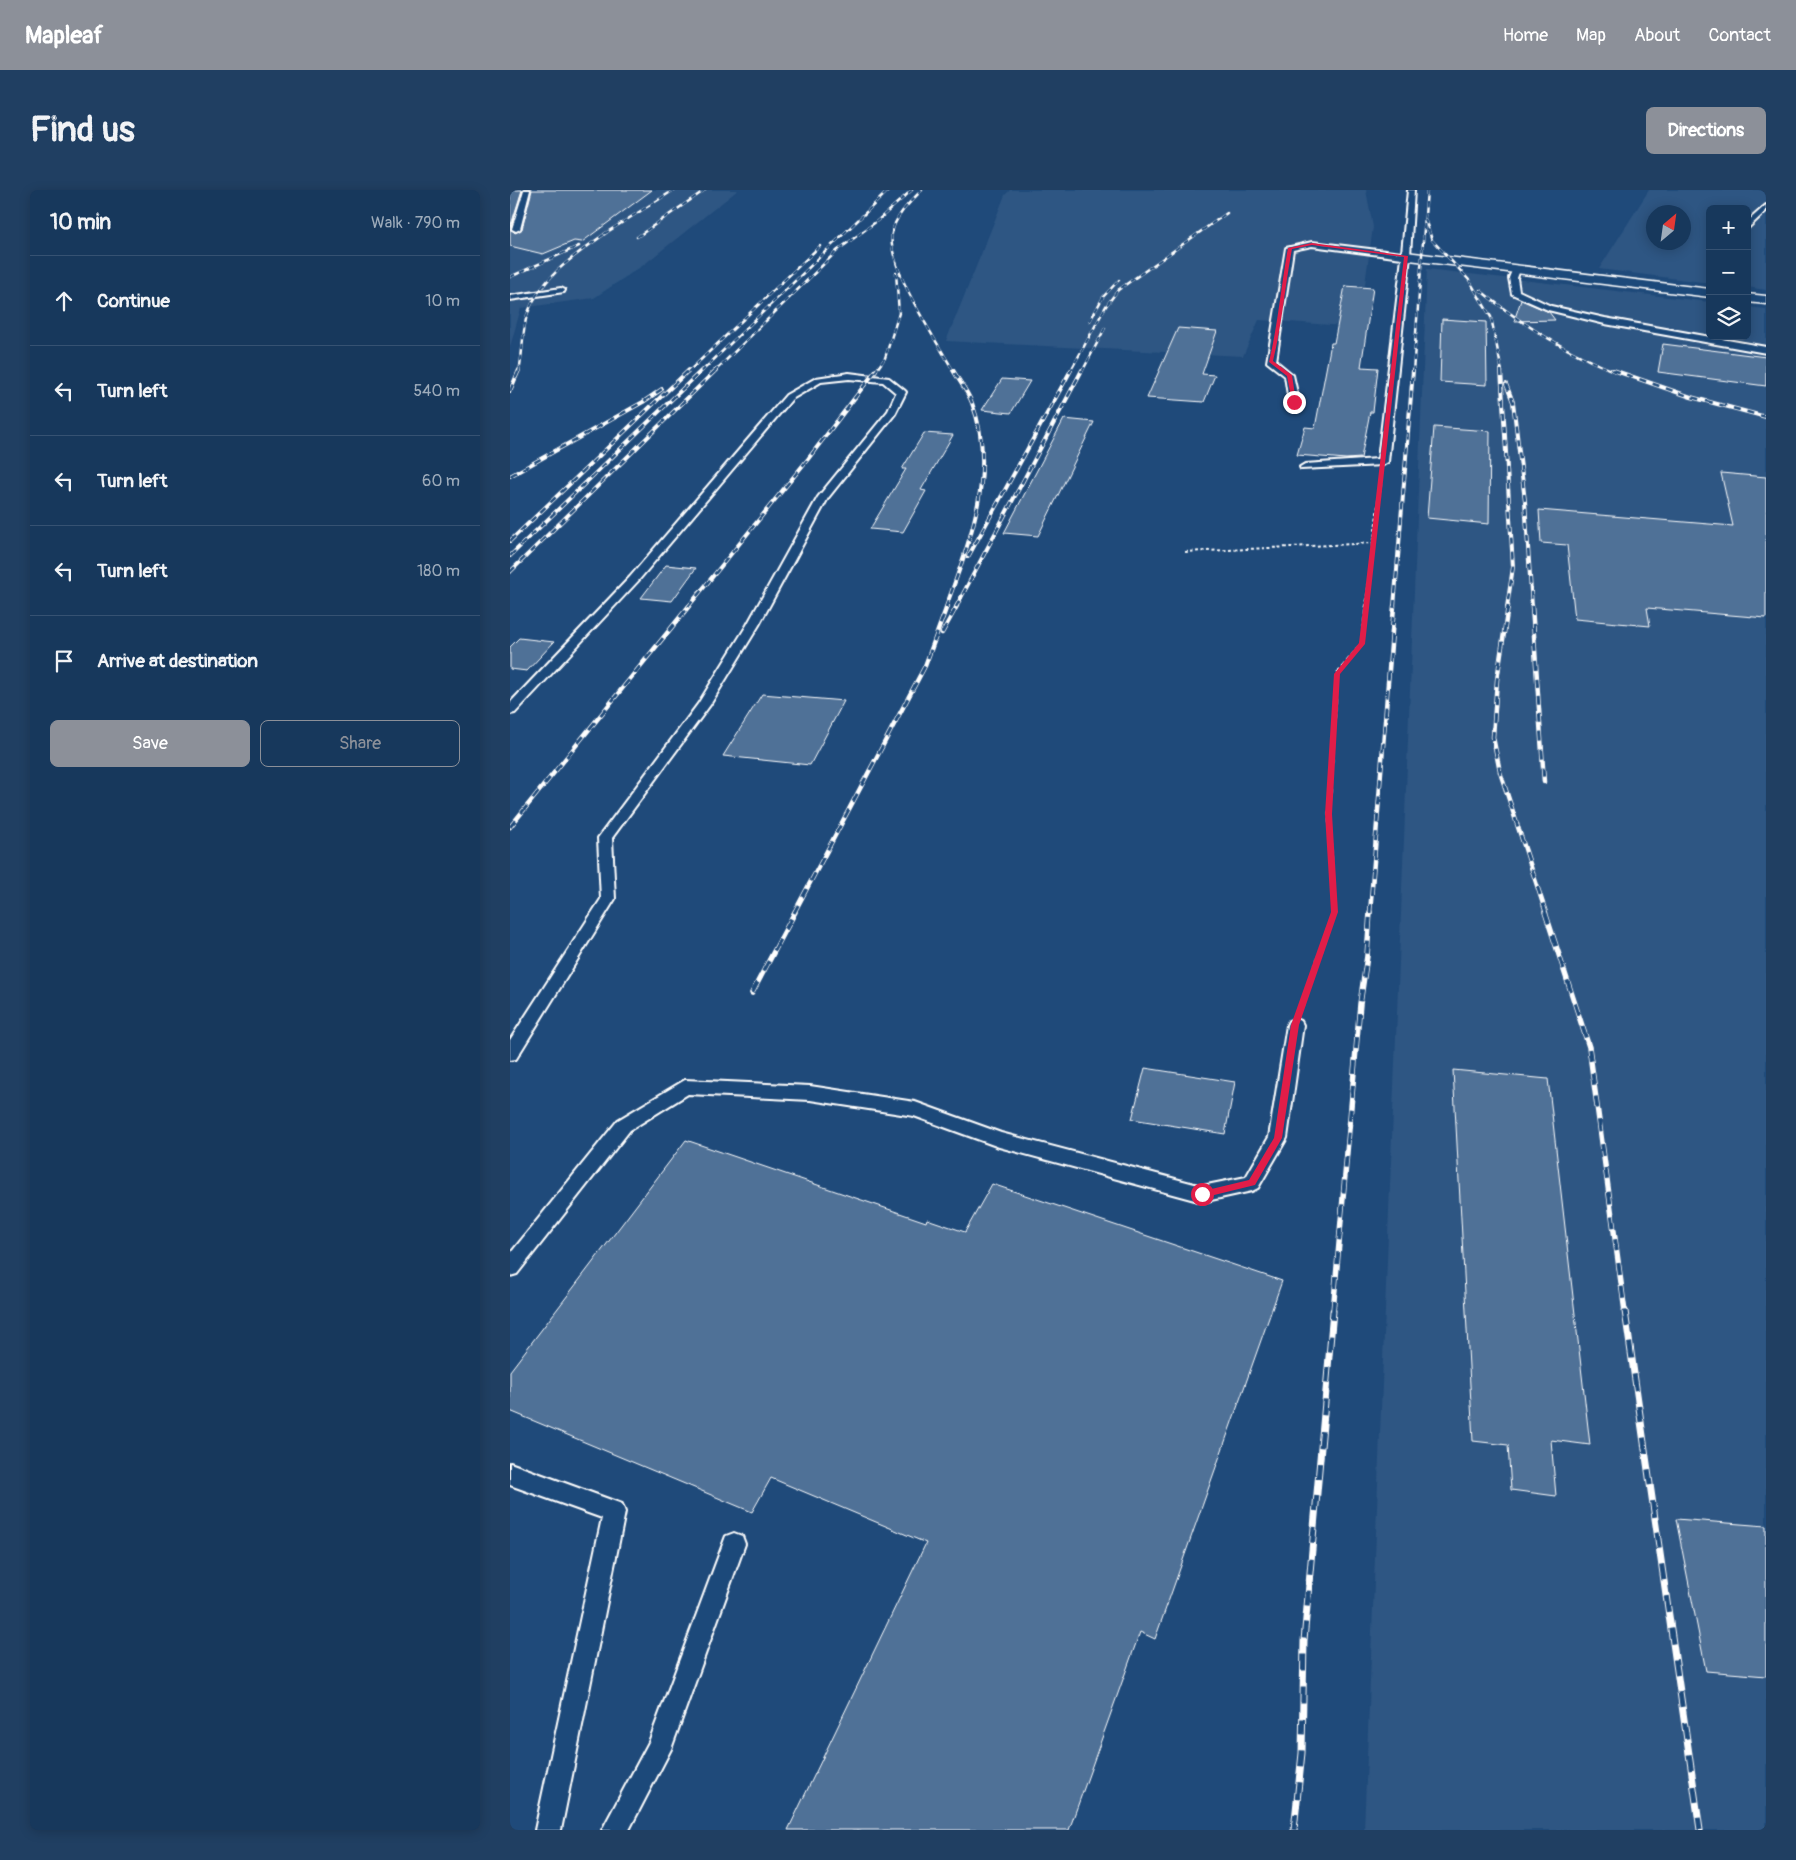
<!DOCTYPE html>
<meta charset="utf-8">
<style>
:root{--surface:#17385c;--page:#203f62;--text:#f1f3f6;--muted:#9eacbb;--line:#365272;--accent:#8c9099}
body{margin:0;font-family:Pangolin,sans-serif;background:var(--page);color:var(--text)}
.controls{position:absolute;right:15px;top:15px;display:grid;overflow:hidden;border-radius:8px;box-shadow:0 2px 12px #0003}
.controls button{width:45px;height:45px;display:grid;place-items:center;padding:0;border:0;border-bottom:1px solid var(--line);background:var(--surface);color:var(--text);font:25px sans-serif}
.compass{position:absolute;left:1136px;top:15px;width:45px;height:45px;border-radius:50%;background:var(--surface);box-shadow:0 2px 12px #0003;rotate:29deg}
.stop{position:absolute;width:15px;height:15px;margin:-11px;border:4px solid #e11d48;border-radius:50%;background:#fff}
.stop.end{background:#e11d48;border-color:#fff;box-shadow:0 1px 5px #0008}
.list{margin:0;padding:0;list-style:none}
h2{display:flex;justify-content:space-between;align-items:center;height:65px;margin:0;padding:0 20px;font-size:21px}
h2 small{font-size:16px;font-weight:400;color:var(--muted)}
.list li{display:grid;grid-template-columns:32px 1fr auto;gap:15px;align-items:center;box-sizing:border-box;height:90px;padding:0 20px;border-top:1px solid var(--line)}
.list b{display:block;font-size:19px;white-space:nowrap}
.list em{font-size:16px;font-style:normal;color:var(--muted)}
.actions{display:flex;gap:10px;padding:15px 20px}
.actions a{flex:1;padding:11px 0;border:1px solid var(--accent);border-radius:8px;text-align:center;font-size:18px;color:var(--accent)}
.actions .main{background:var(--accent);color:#fff}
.icon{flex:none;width:28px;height:28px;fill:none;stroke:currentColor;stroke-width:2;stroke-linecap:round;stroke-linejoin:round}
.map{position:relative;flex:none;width:1256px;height:1640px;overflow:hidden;border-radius:8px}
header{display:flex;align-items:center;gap:30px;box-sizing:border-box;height:70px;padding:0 25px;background:var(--accent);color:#fff}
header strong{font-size:24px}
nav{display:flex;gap:28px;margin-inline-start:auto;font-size:18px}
.intro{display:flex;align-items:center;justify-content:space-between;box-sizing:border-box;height:120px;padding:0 30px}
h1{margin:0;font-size:35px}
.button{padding:12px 22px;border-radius:8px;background:var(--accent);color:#fff;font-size:18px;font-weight:700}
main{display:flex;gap:30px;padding:0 30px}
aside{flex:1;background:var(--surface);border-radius:8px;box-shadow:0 2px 12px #0003}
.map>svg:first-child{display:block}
</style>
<header>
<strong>Mapleaf</strong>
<nav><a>Home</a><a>Map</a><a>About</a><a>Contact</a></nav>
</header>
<div class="intro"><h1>Find us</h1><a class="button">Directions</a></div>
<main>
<aside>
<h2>10 min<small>Walk · 790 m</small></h2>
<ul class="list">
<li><svg class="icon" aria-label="ahead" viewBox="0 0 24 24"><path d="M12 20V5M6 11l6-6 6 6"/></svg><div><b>Continue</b></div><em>10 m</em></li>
<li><svg class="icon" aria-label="left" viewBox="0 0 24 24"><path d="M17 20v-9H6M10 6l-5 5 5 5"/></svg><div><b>Turn left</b></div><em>540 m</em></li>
<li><svg class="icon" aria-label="left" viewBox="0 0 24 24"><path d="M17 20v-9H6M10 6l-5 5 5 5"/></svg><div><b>Turn left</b></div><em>60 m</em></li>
<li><svg class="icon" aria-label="left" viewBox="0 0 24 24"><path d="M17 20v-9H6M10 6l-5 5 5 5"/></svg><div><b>Turn left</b></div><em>180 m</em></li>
<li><svg class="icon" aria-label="arrive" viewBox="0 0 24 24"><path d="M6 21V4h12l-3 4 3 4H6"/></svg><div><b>Arrive at destination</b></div></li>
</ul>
<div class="actions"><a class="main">Save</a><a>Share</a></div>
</aside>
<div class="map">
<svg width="1256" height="1640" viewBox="0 0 1256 1640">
<rect width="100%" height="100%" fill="#1f4a7a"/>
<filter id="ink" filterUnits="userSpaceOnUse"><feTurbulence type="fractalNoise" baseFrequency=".02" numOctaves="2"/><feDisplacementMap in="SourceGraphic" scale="10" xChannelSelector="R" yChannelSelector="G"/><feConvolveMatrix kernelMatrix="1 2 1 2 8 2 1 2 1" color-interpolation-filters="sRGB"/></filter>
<g filter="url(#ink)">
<path fill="#2e5683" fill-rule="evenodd" d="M0,0H228L132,76L84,108L11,118L0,157Z
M500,0H856L863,37L849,137L749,130L733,166L436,151L495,5Z
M1139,0H1256V100L1237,97V19H1200V93L1089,79ZM1144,22H1174V52H1144Z
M917,79L1200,112V146H1237V117L1256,119V1640H854Z"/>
<path fill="#507197" stroke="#fff" d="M0,0H12L0,38L5,43L12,39L22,0H142L72,52L64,51L33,64L0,56Z
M835,96L863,98L851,177L868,178L863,222H860L851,268L836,269L787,265L795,237L805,238L821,153H824Z
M1011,110L1039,122L1045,130L1004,131Z
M932,129L976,132L977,195L930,192Z
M668,138L707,141L692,184L705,185L694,212L637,208Z
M1153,154L1256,167V196L1148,182Z
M492,189L520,191L501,223L472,220Z
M554,229L584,232L528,346L494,343Z
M924,237L980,241L979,334L917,328Z
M414,243L443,245L411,300L416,301L393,342L360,339L396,279H392Z
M1211,283L1256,287V428L1137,418L1140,436L1065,429L1057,355L1031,353L1029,320L1223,336Z
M156,375L186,378L162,411L131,408Z
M9,448L44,452L17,481L0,479V457Z
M252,504L334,511L300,575L213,566Z
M635,878L725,892L715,944L622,929Z
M943,880L1038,889L1080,1255L1041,1250L1046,1306L1001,1300L998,1255L963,1251Z
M176,950L416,1032L417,1029L455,1042L482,994L772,1091L645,1449L630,1442L559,1640H278L416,1353L261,1288L242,1322L0,1221V1181Z
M1166,1329L1256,1336V1486L1196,1481Z"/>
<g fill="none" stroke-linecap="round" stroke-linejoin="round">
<defs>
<path id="service" d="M14,0H20L10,39L6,41L2,39Z
M898,0H904L900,66L878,272L873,275L791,279L790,277L795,274L868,269L892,68L802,56L783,60L766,171L783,185L789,212L784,215L779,212L775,186L757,172L776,58L802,52L892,63Z
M1256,15V21L1237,39V32Z
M1003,78L1010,80L1007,88L1009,101L1041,116L1095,128L1256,157V163L1095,134L1038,120L1002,104L999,88Z
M51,98L55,100L54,102L0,110V106Z
M339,183L379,188L394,200L396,202L385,224L318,308L249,435L200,515L102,648L105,709L6,869L0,870V850L91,709L88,648L188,514L237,435L308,307L378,221L386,203L373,192L339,189L311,192L282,209L128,391L5,523L0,524V513L120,387L276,205L306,188Z
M785,829L791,831L793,835L777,948L748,998L742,1001L692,1012L489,957L404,926L300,910L178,904L120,940L7,1084L0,1086V1064L108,930L175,890L300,896L405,912L491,943L692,996L736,987L759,947L777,835L779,831Z
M0,1273L112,1314L115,1322L51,1640H25L92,1328L0,1295Z
M224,1343L232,1346L235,1354L161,1559L119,1640H92L139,1552L213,1354L216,1346Z"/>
<path id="minor" d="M896,62L1200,99V107L891,69L890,66L891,63Z
M1237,104L1256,106V114L1237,112Z"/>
</defs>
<use href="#service" stroke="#fff" stroke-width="4"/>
<use href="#minor" stroke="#fff" stroke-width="3"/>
<path stroke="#fff" stroke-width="2" stroke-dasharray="3 2.5" stroke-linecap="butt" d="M675,362L864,353
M856,417L871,290"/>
<path stroke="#fff" stroke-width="2.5" stroke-dasharray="4.5 3" stroke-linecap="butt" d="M824,723L819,624L827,484L852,453L856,416"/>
<path stroke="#fff" stroke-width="3" stroke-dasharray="5.5 4" stroke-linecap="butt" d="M792,816L824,722"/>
<use href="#service" fill="#1f4a7a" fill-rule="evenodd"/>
<use href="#minor" fill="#1f4a7a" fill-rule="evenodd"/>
<defs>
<path id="rail-far4" d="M412,0C400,12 385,26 382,43C376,77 427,151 444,182
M915,29L922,50L959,90L981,127L992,182
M94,44L164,0
M127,47L195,0
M0,87L69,56
M970,100C1012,135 1056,162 1106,182
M580,131L593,107L609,90
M9,182C13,163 12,143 17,125C30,87 68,63 99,41
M178,182L310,56
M191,182L379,0
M204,182L328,60L367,31L402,0
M365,182L375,168L389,123L386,83
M560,182L596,116L608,100L717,23
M572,182L595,138
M903,182L917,0"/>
<path id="rail-far3" d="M991,180L1003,377L997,417
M1103,180L1181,207L1256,227
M996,194L1003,212L1015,311L1022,417
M0,201L9,180
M0,286L133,212L152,199
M0,351L179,180
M0,366L192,180
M458,367L561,180
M0,382L206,180
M178,417L298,269L366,180
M436,417C459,353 488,281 462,213C458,202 449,191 443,180
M446,417L572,180
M884,417L903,180"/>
<path id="rail-far2" d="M998,416L987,490L983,547L990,582L1036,723
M1022,416L1034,592
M432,443L447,416
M0,637L179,416
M284,723L415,476L437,416
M860,723L884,416"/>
<path id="rail-far1" d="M1035,722L1079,857L1115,1122
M242,803L285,722
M823,1122L850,814L857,766L860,722"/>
<path id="rail" d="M1115,1121L1190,1640
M784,1640L792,1563L794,1451L823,1121"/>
</defs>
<use href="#rail-far4" stroke="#fff" stroke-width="2.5"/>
<use href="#rail-far3" stroke="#fff" stroke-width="4"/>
<use href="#rail-far2" stroke="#fff" stroke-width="4.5"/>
<use href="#rail-far1" stroke="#fff" stroke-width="5.5"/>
<use href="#rail" stroke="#fff" stroke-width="7"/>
<use href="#rail-far4" stroke="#1f4a7a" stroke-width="2" stroke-dasharray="5.5" stroke-linecap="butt"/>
<use href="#rail-far3" stroke="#1f4a7a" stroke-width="2.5" stroke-dasharray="7" stroke-linecap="butt"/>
<use href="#rail-far2" stroke="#1f4a7a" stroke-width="3" stroke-dasharray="9" stroke-linecap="butt"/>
<use href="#rail-far1" stroke="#1f4a7a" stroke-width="4" stroke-dasharray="12" stroke-linecap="butt"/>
<use href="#rail" stroke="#1f4a7a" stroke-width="5" stroke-dasharray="16" stroke-linecap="butt"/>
</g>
</g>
<path fill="#e11d48" d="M802,53L898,66L855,454L830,484L822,624L828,722L789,835L772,948L745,995L692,1008L687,1004L689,1002L739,990L764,948L781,835L821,722L815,624L824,484L849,453L894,67L802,55L782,59C775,96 772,134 763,171L782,185L786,212L784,213L782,212L777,186L759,172C768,134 771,96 778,58Z"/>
</svg>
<div class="controls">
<button>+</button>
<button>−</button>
<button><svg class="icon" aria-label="layers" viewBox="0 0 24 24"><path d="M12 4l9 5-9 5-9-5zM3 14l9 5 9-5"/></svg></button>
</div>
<svg class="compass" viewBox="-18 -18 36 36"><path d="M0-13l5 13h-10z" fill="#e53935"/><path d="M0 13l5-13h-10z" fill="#9eacbb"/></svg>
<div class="stop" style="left:692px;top:1004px"></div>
<div class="stop end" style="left:784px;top:212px"></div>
</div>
</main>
